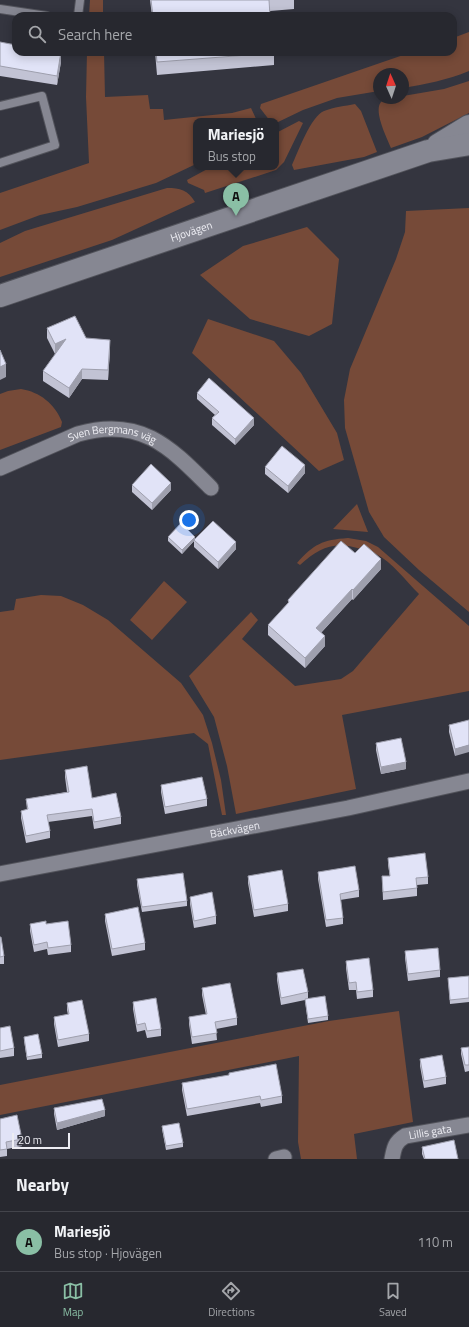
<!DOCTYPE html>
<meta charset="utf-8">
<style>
:root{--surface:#27282f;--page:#33343b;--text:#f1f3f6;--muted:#a4a6aa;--line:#43444b;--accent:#8abfa5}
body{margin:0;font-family:"Titillium Web",sans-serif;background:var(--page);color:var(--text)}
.compass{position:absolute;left:373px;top:68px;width:36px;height:36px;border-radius:50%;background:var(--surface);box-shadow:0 2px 10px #0003;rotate:357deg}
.scale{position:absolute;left:12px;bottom:10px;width:58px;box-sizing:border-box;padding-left:4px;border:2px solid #ededf3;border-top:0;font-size:11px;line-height:14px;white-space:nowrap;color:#ededf3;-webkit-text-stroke:3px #34353f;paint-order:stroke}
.you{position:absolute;left:189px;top:520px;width:14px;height:14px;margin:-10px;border:3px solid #fff;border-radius:50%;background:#1a73e8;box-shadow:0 0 0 6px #1a73e833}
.badge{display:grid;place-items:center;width:26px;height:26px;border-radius:50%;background:var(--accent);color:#111;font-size:13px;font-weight:700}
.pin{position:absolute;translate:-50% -33px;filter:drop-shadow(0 1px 2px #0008)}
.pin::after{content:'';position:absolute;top:21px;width:14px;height:12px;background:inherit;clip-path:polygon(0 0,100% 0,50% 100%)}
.popup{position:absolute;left:193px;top:118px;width:86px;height:52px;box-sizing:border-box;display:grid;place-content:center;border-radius:8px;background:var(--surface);filter:drop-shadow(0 1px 3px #0005);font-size:13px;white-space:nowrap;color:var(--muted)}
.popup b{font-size:15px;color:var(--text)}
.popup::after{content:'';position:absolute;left:50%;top:100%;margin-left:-8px;border:8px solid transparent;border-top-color:var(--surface)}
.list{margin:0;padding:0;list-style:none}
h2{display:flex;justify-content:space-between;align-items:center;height:52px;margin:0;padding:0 16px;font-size:17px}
h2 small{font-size:13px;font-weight:400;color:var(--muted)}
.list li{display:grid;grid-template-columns:26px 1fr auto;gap:12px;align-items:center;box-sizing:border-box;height:60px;padding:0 16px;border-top:1px solid var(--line)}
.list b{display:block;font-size:15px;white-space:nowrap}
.list p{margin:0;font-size:13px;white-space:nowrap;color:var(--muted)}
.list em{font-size:13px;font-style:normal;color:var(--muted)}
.icon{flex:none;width:22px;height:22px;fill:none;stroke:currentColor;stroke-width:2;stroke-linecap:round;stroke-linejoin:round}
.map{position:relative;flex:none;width:469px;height:1159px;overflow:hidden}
.search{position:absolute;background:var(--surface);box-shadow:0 2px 10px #0003;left:12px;right:12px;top:12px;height:44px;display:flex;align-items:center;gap:10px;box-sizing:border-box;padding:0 14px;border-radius:12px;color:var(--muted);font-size:15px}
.sheet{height:112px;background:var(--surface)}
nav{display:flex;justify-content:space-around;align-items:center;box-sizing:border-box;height:56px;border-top:1px solid var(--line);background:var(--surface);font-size:11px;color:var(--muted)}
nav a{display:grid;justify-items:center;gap:2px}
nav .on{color:var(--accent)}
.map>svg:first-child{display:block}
</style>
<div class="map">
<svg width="469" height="1159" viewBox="0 0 469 1159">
<rect width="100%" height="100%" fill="#34353f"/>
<path fill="#764a38" d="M90,0H103V16H89Z
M469,32V71C447,80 426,84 403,88V74H379V91L337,98L303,110L276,123V121H270L260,108L261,104L412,52H453V38Z
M87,52H104L105,97L148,95L150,109H163L164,120L232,113L251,108L257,121H196V164L156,183L77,207L40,215L0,230V193L89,163L86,97Z
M469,81V113L422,137L391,148C387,138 372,109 382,101C387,97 397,98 403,98V96L444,89Z
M355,104L361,111L377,152L364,157L294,170L292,165C298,152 311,116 324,111C334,107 345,106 355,104Z
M299,121L303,123L284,162L276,170L205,193L204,190L188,183L187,180L211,167H276V133Z
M167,188C180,188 188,190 195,202L112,240L0,277V243L25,231Z
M469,208V612L419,570L384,537L369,512L345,428L344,400L350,369L396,259L405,232L406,211Z
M307,227L339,259L332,324L309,336L250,319L200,275L243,246Z
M208,319L274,341L301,373L337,433L344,460L319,471L192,353Z
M21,389C40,392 55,404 62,422L61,427L0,450V394L8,391Z
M357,504L368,532L333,529Z
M348,538L366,541L378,547L469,626V691L342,715L356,789L236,814L227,766L214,717L189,676L251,612L258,620L242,639L295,686L341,679L353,671L419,594C406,581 392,562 376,554C372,552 366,551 361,549C334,541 320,547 300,565L297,563C314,544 322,540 348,538Z
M164,581L187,602L152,640L130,620Z
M41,595L61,596L83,605L108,620L181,683L203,715L212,743L221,780L226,815H222L208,744L194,733L0,760V612L14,610L16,599Z
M399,1011L413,1122L354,1134L357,1159H301L298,1142L299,1056L0,1115V1085L329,1021Z"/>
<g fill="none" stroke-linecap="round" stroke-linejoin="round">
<defs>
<path id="service" d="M0,9L47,16
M78,16L80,0
M0,106L42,96L55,145L0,163"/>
<g id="minor">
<path id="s1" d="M0,468L78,434C141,416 170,447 211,488"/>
<path id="s2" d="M0,874L348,808L469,781"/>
<path d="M276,1159L284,1157"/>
<path id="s3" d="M392,1159C394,1148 395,1142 405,1136L469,1125"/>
</g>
<g id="secondary">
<path d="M438,145L469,126"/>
<path id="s4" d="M0,296L428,151L469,144"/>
</g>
</defs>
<use href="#service" stroke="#52535b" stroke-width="10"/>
<use href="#minor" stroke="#52535b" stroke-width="17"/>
<use href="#secondary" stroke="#52535b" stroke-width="24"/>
<use href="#service" stroke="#868792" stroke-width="8"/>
<use href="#minor" stroke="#868792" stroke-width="15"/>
<use href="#secondary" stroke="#868792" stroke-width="22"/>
</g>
<path fill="#c2c3d4" d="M150,0H294V9L270,11V16H152Z
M0,42L61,62L57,85L0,76Z
M155,52H274V65L157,75Z
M47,328L86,338L110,350L108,380L82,379L69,398L43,381V371L56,354H55L47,338Z
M197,393L254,425L235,445L212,425V418L215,415L197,399Z
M265,467L305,473L288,493L265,474Z
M132,485L171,490L152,510L132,492Z
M168,537L195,540L236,549L218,569L194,547V541L182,554L168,541Z
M355,553L381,569L353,600L352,599L321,633L325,646L305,668L268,635V625L288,604V600Z
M469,720L455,756L449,732V725Z
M376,743L406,769L381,774L376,750Z
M65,770L92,798L121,817V824L94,829L92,816L48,822L50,831V838L26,843L21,818V811L27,810L26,799L67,792L65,777Z
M161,785L207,799V806L165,814L161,792Z
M388,858L428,877V884L417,885V896L383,900L382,876H390L388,865Z
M318,872L359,890V897L340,900L343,918V924L326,927L318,879Z
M248,876L288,904V911L254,917L248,883Z
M137,879L187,901V906L142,912L137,885Z
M190,897L216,916V924L194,928L190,904Z
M105,914L145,943V950L112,956L105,921Z
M30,924H46L71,945V952L48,955L47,949L34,952L30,931Z
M0,937L4,956V964H0Z
M405,951L440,970V977L408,981L405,958Z
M346,961L373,990V997L357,999L356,990H349L346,968Z
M277,973L308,992V998L328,1016V1020L308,1023L305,1000L281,1005L277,980Z
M469,976V1002L450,1004L448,978Z
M202,988L237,1018V1025L216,1029L217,1040L192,1044L189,1024V1017L206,1015L202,995Z
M133,1002L161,1029V1036L147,1038L145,1030L137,1032L133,1009Z
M67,1003L89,1034V1041L58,1047L54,1024V1017L68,1015L67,1010Z
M0,1028L14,1048V1056L0,1058Z
M24,1037L42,1054V1058L27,1060L24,1040Z
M469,1047V1071L465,1072L461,1054V1048Z
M420,1059L446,1077V1084L424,1088L420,1066Z
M182,1083L282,1096V1103L261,1107L260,1103L187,1116L182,1090Z
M54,1108L105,1116L57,1130L54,1114Z
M0,1119L22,1139V1146L7,1149V1156L0,1157Z
M162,1126L183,1143V1147L166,1150L162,1129Z
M422,1147L458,1159H424L422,1154Z"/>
<path fill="#9e9fad" d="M61,52V62L57,85V76Z
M66,339V349L55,354V344Z
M110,340V350L108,380V370Z
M6,364V377L0,380V367Z
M82,369V379L69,398V388Z
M254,418V425L235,445V439Z
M305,465V473L288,493V486Z
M171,483V490L152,510V503Z
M195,537V540L182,554V550Z
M236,542V549L218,569V562Z
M381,559V569L353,600V590Z
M352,589V599L316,638V628Z
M325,636V646L305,668V658Z
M469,745V752L455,756V749Z
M406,762V769L381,774V767Z
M105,1110V1116L57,1130V1123Z"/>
<path fill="#e1e3f7" stroke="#9e9fad" d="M151,0H269L270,16H153Z
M0,42L16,45V52H61L57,76L0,66Z
M156,52H274V53L157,62Z
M75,316L86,338L110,340L108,370L82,369L69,388L43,371L66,339L55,344L47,328Z
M0,350L6,364L0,367Z
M209,378L254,418L235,439L212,418L219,412L197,393Z
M282,446L305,465L288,486L265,467Z
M151,464L171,483L152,503L132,485Z
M213,521L236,542L218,562L194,540Z
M181,523L195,537L182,550L168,537Z
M341,541L355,553L364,544L381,559L353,590L352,589L316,628L325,636L305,658L268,625L289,602L288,600Z
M469,720V745L455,749L449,725Z
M401,738L406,762L381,767L376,743Z
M87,766L92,798L116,793L121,817L94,822L92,809L47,815L50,831L26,836L21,811L28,809L26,799L69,792L65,770Z
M202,777L207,799L165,807L161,785Z
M425,853L428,877L416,878L417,888L383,892L382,876H390L388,858Z
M355,866L359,890L340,894L343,918L326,920L318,872Z
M282,870L288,904L254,910L248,876Z
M183,873L187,901L142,907L137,879Z
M212,892L216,916L194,921L190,897Z
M138,907L145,943L112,949L105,914Z
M46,921V924L68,921L71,945L48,948L47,942L34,945L30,924Z
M0,937H1L4,956L0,957Z
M438,948L440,970L408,974L405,951Z
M369,958L373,990L357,992L356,982L349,983L346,961Z
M303,969L308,992L281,998L277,973Z
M469,976V998L450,1000L448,978Z
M230,983L237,1018L215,1022L217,1033L192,1037L189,1017L207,1014L202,988Z
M325,996L328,1016L308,1019L305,999Z
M156,998L161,1029L147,1031L145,1023L137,1025L133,1002Z
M82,1000L89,1034L58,1040L54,1017L69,1014L67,1003Z
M10,1026L14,1048L0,1051V1028Z
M38,1034L42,1054L27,1057L24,1037Z
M469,1047V1065H465L461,1048Z
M442,1055L446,1077L424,1081L420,1059Z
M276,1064L282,1096L261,1100L260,1096L187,1109L182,1083L229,1075V1073Z
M102,1099L105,1110L57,1123L54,1108Z
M17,1115L22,1139L6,1142L7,1149L0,1150V1119Z
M179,1123L183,1143L166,1146L162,1126Z
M454,1140L458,1159H425L422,1147Z"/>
<g text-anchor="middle" stroke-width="4" stroke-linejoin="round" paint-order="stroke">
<g font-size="11" fill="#ededf3" stroke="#34353f">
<text dy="4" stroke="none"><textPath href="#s4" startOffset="202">Hjovägen</textPath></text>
<text dy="4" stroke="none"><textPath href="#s1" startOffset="120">Sven Bergmans väg</textPath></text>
<text dy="4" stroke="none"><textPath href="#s2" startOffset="239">Bäckvägen</textPath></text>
<text dy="4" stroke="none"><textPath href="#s3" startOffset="53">Lillis gata</textPath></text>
</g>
</g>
</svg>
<svg class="compass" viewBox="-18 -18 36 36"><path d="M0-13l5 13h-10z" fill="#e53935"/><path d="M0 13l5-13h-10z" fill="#a4a6aa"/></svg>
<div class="scale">20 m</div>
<div class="you"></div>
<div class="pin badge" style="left:236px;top:216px">A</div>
<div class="popup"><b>Mariesjö</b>Bus stop</div>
<div class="search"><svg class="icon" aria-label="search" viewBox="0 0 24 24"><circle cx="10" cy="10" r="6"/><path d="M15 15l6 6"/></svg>Search here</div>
</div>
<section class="sheet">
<h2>Nearby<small></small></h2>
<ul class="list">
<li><span class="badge">A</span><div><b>Mariesjö</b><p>Bus stop · Hjovägen</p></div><em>110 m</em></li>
</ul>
</section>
<nav>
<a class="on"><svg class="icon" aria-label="map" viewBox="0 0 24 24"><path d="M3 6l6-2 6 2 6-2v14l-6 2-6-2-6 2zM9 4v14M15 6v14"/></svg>Map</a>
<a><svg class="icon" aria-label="directions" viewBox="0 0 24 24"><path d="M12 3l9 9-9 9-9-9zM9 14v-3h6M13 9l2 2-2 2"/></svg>Directions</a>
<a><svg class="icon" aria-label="saved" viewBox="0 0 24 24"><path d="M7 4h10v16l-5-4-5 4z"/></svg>Saved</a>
</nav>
